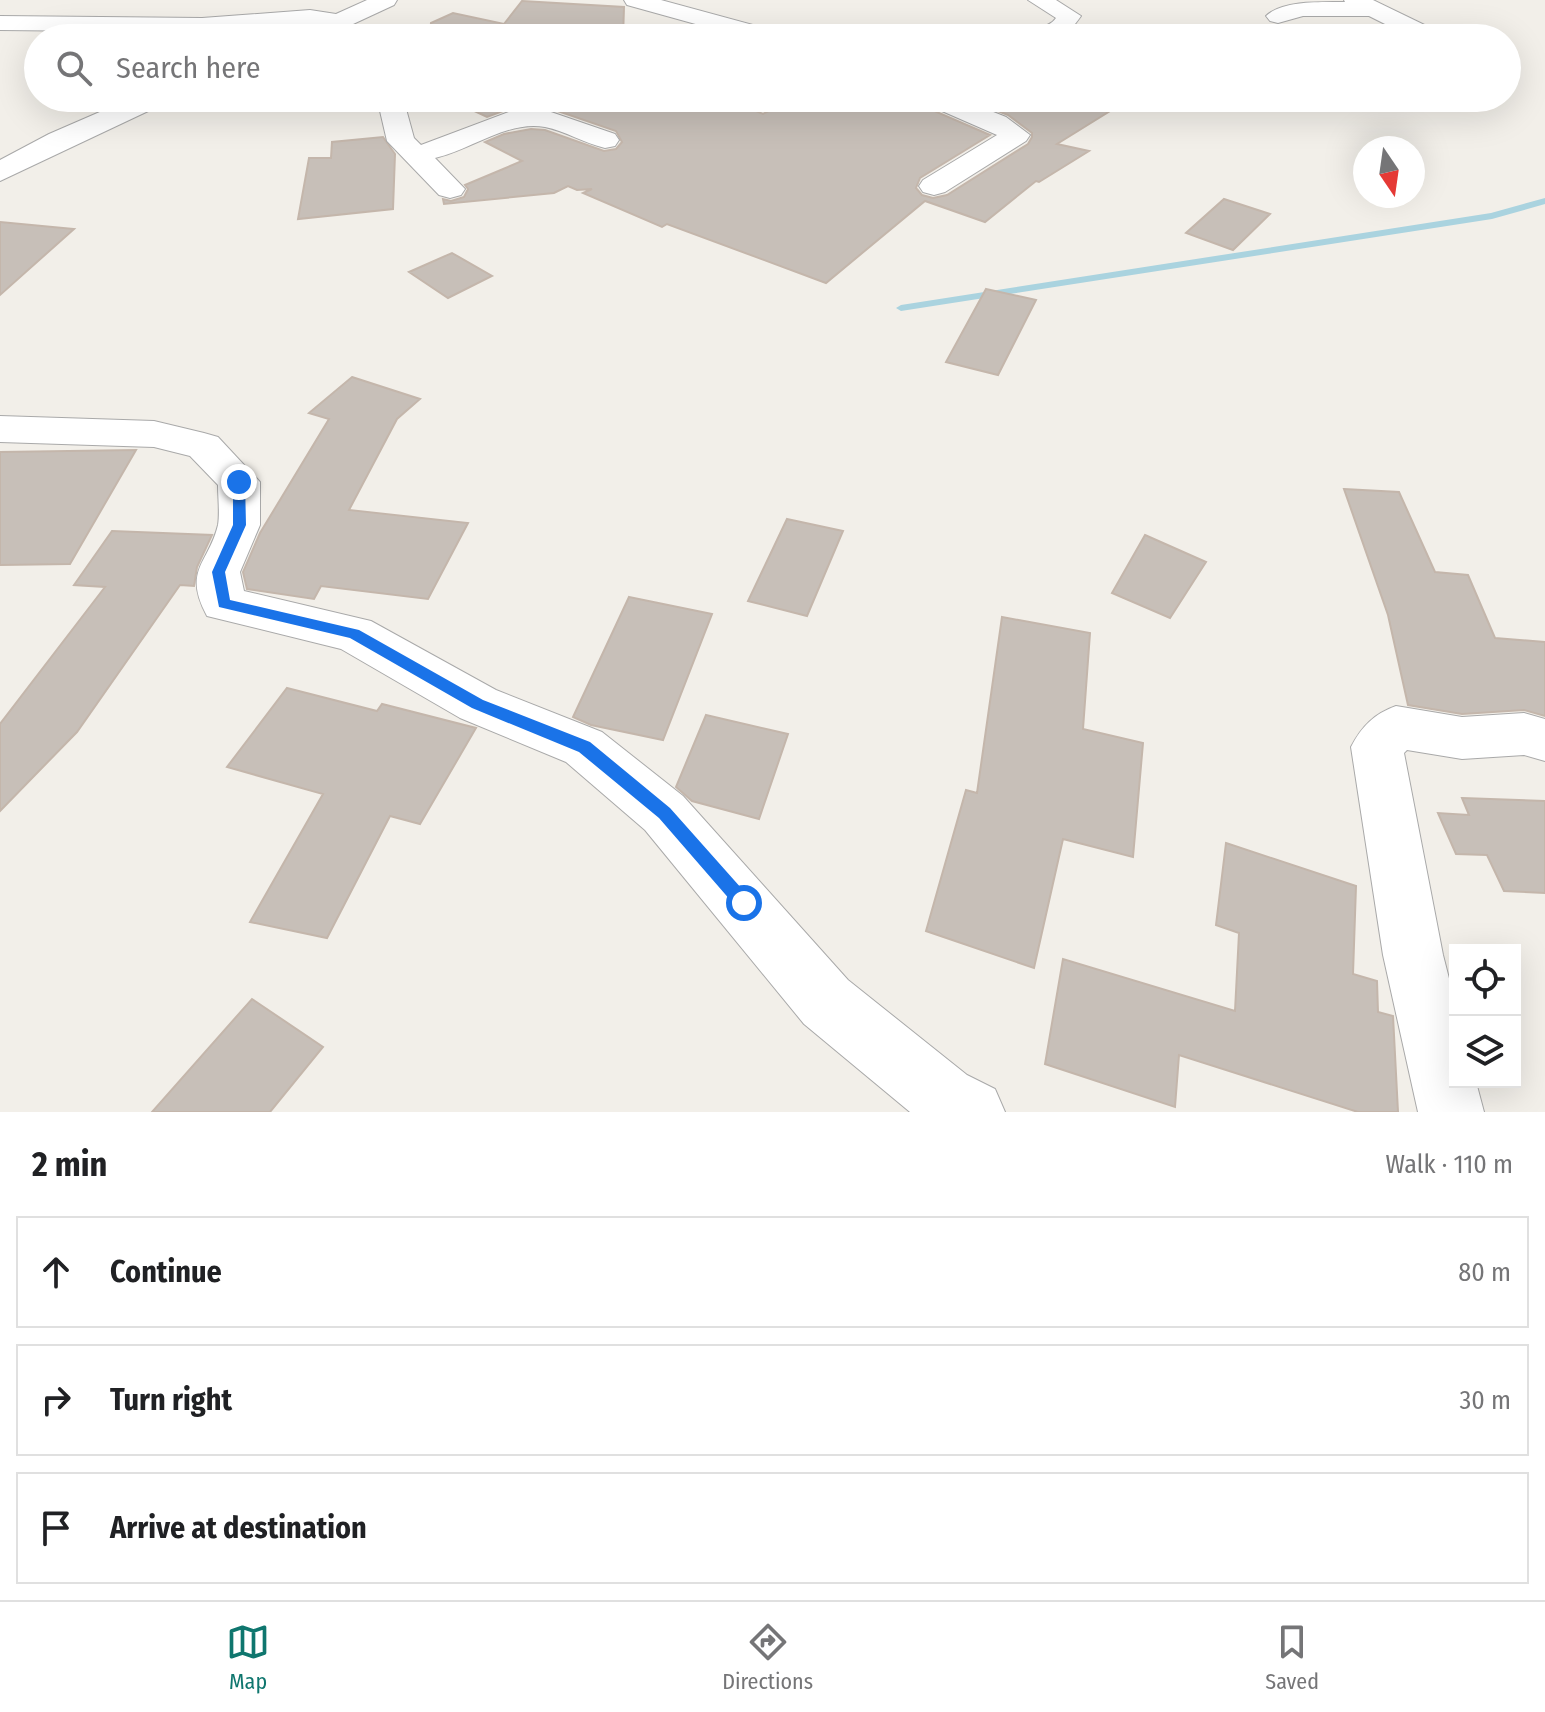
<!DOCTYPE html>
<meta charset="utf-8">
<style>
:root{--surface:#fff;--page:#f6f6f6;--text:#202124;--muted:#757577;--line:#e0e0e0;--accent:#0f766e}
body{margin:0;font-family:"Fira Sans Condensed",sans-serif;background:var(--page);color:var(--text)}
.controls{position:absolute;right:24px;bottom:24px;display:grid;overflow:hidden;border-radius:0px;box-shadow:0 8px 32px #0002}
.controls button{width:72px;height:72px;display:grid;place-items:center;padding:0;border:0;border-bottom:2px solid var(--line);background:var(--surface);color:var(--text);font:40px sans-serif}
.compass{position:absolute;left:1353px;top:136px;width:72px;height:72px;border-radius:50%;background:var(--surface);box-shadow:0 8px 32px #0002;rotate:167deg}
.stop{position:absolute;width:24px;height:24px;margin:-18px;border:6px solid #1a73e8;border-radius:50%;background:#fff}
.stop.end{background:#1a73e8;border-color:#fff;box-shadow:0 2px 8px #0008}
.list{margin:0;padding:0;list-style:none}
h2{display:flex;justify-content:space-between;align-items:center;height:104px;margin:0;padding:0 32px;font-size:34px}
h2 small{font-size:26px;font-weight:400;color:var(--muted)}
.list li{display:grid;grid-template-columns:52px 1fr auto;gap:24px;align-items:center;box-sizing:border-box;height:112px;margin:0 16px 16px;padding:0 16px;border:2px solid var(--line);border-radius:0px}
.list b{display:block;font-size:30px;white-space:nowrap}
.list em{font-size:26px;font-style:normal;color:var(--muted)}
.icon{flex:none;width:44px;height:44px;fill:none;stroke:currentColor;stroke-width:2;stroke-linecap:round;stroke-linejoin:round}
.map{position:relative;flex:none;width:1545px;height:1112px;overflow:hidden}
.search{position:absolute;background:var(--surface);box-shadow:0 8px 32px #0002;left:24px;right:24px;top:24px;height:88px;display:flex;align-items:center;gap:20px;box-sizing:border-box;padding:0 28px;border-radius:44px;color:var(--muted);font-size:30px}
.sheet{height:488px;background:var(--surface)}
nav{display:flex;justify-content:space-around;align-items:center;box-sizing:border-box;height:112px;border-top:2px solid var(--line);background:var(--surface);font-size:22px;color:var(--muted)}
nav a{display:grid;justify-items:center;gap:4px}
nav .on{color:var(--accent)}
.map>svg:first-child{display:block}
</style>
<div class="map">
<svg width="1545" height="1112" viewBox="0 0 1545 1112">
<rect width="100%" height="100%" fill="#f2efe9"/>
<g fill="none" stroke-linecap="round" stroke-linejoin="round">
<path fill="#aad3df" fill-rule="evenodd" d="M1545,198V204L1492,219L901,311L896,308L901,305L1491,213Z"/>
</g>
<path fill="#c7bfb8" stroke="#c4b6ab" stroke-width="2" d="M522,1L624,7L623,38H429L431,23L453,13L504,24Z
M465,98H725L763,114L794,98H919L925,107L990,135L920,178L916,188L922,195L933,198L947,195L1028,144L1032,137V133L1008,115L966,98H1131L1057,144L1089,151L1039,182L1036,181L985,222L925,201L826,283L667,224L662,227L583,193L592,189L577,190L568,186L554,193L444,204L443,199L451,201L464,197L468,189L465,185L522,161L485,142L504,134L531,129L545,130L604,151L616,149L622,142L616,131L549,108L514,107L487,117L455,102Z
M383,137L395,154L393,209L298,219L309,158H331L332,142Z
M1224,199L1270,214L1233,250L1186,233Z
M0,222L74,229L0,295Z
M452,253L492,276L448,298L409,272Z
M986,289L1036,300L998,375L946,362Z
M352,377L420,399L397,419L349,510L468,523L428,599L321,586L314,599L247,589L243,572L260,533L329,419L309,413Z
M136,450L70,564L0,565V452Z
M1344,489L1399,492L1435,572L1468,575L1495,638L1545,642V716L1524,710L1462,714L1408,705L1388,615Z
M787,519L843,531L807,616L748,601Z
M112,531L212,535L197,567L194,586L180,585L77,732L0,811V724L105,587L74,585Z
M1145,535L1206,562L1170,618L1112,593Z
M629,597L712,614L663,740L591,725L573,717Z
M1002,617L1090,633L1083,729L1143,743L1133,857L1063,839L1034,968L926,931L966,790L977,793Z
M287,688L377,711L382,704L476,728L420,824L390,816L327,938L250,922L323,794L227,767Z
M706,715L788,734L759,819L692,801L676,787Z
M1462,798L1545,801V893L1504,891L1487,855L1456,854L1438,813L1469,815Z
M1226,843L1356,886L1353,974L1377,981L1378,1012L1393,1016L1398,1112H1358L1179,1055L1175,1107L1045,1064L1063,959L1235,1011L1239,933L1216,925Z
M252,999L323,1047L270,1112H152Z"/>
<g fill="none" stroke-linecap="round" stroke-linejoin="round">
<defs>
<path id="street" d="M367,0H397L394,5L323,38H303L300,34L313,24H310L202,32L0,30V16L202,18L310,10L336,14Z
M624,0H661L782,33L785,38H746L627,5Z
M1028,0H1056L1081,16C1062,44 1053,38 1022,38C1030,26 1048,30 1056,18Z
M1344,0H1373L1441,33L1444,38H1413L1369,16H1303L1278,23L1270,21L1266,16C1282,0 1323,2 1345,2Z
M132,98H167L163,104L0,181V160L49,134Z
M377,98H403L414,138L421,145L514,110L548,111L615,134L619,140L615,146L605,148C584,143 565,131 545,127C508,120 471,150 435,158L465,189L461,195L450,198L439,195L387,141Z
M922,98H958L1006,117L1030,135L1026,141L945,192L934,195L923,192L919,186L923,180L997,135L926,104Z
M0,416L154,421L204,433L218,437L260,482V525L240,572L244,591L371,621L496,690L602,732L683,796L848,980L967,1075L995,1089L1005,1112H910L804,1024L645,830L566,762L460,718L341,649L207,616C182,570 209,563 218,525C220,513 218,498 218,485L190,456L154,447L0,442Z
M1396,706L1462,717L1524,713L1545,719V761L1524,755L1462,759L1407,750L1404,753L1443,955L1455,1002V1082H1476L1484,1112H1418L1383,955L1351,747C1362,726 1374,714 1396,706Z"/>
</defs>
<use href="#street" stroke="#a9a9a9" stroke-width="2"/>
<use href="#street" fill="#fff" fill-rule="evenodd"/>
</g>
<path fill="#1a73e8" d="M239,478L245,482L246,525L225,572L230,600L359,630L483,700L590,742L670,808L750,898L752,903L750,909H738L659,818L579,752L472,708L350,638L219,607L212,572L233,525V482Z"/>
</svg>
<div class="controls">
<button><svg class="icon" aria-label="locate" viewBox="0 0 24 24"><circle cx="12" cy="12" r="6"/><path d="M12 2v4M12 18v4M2 12h4M18 12h4"/></svg></button>
<button><svg class="icon" aria-label="layers" viewBox="0 0 24 24"><path d="M12 4l9 5-9 5-9-5zM3 14l9 5 9-5"/></svg></button>
</div>
<svg class="compass" viewBox="-18 -18 36 36"><path d="M0-13l5 13h-10z" fill="#e53935"/><path d="M0 13l5-13h-10z" fill="#757577"/></svg>
<div class="stop" style="left:744px;top:903px"></div>
<div class="stop end" style="left:239px;top:482px"></div>
<div class="search"><svg class="icon" aria-label="search" viewBox="0 0 24 24"><circle cx="10" cy="10" r="6"/><path d="M15 15l6 6"/></svg>Search here</div>
</div>
<section class="sheet">
<h2>2 min<small>Walk · 110 m</small></h2>
<ul class="list">
<li><svg class="icon" aria-label="ahead" viewBox="0 0 24 24"><path d="M12 20V5M6 11l6-6 6 6"/></svg><div><b>Continue</b></div><em>80 m</em></li>
<li><svg class="icon" aria-label="right" viewBox="0 0 24 24"><path d="M7 20v-9h11M14 6l5 5-5 5"/></svg><div><b>Turn right</b></div><em>30 m</em></li>
<li><svg class="icon" aria-label="arrive" viewBox="0 0 24 24"><path d="M6 21V4h12l-3 4 3 4H6"/></svg><div><b>Arrive at destination</b></div></li>
</ul>
</section>
<nav>
<a class="on"><svg class="icon" aria-label="map" viewBox="0 0 24 24"><path d="M3 6l6-2 6 2 6-2v14l-6 2-6-2-6 2zM9 4v14M15 6v14"/></svg>Map</a>
<a><svg class="icon" aria-label="directions" viewBox="0 0 24 24"><path d="M12 3l9 9-9 9-9-9zM9 14v-3h6M13 9l2 2-2 2"/></svg>Directions</a>
<a><svg class="icon" aria-label="saved" viewBox="0 0 24 24"><path d="M7 4h10v16l-5-4-5 4z"/></svg>Saved</a>
</nav>
